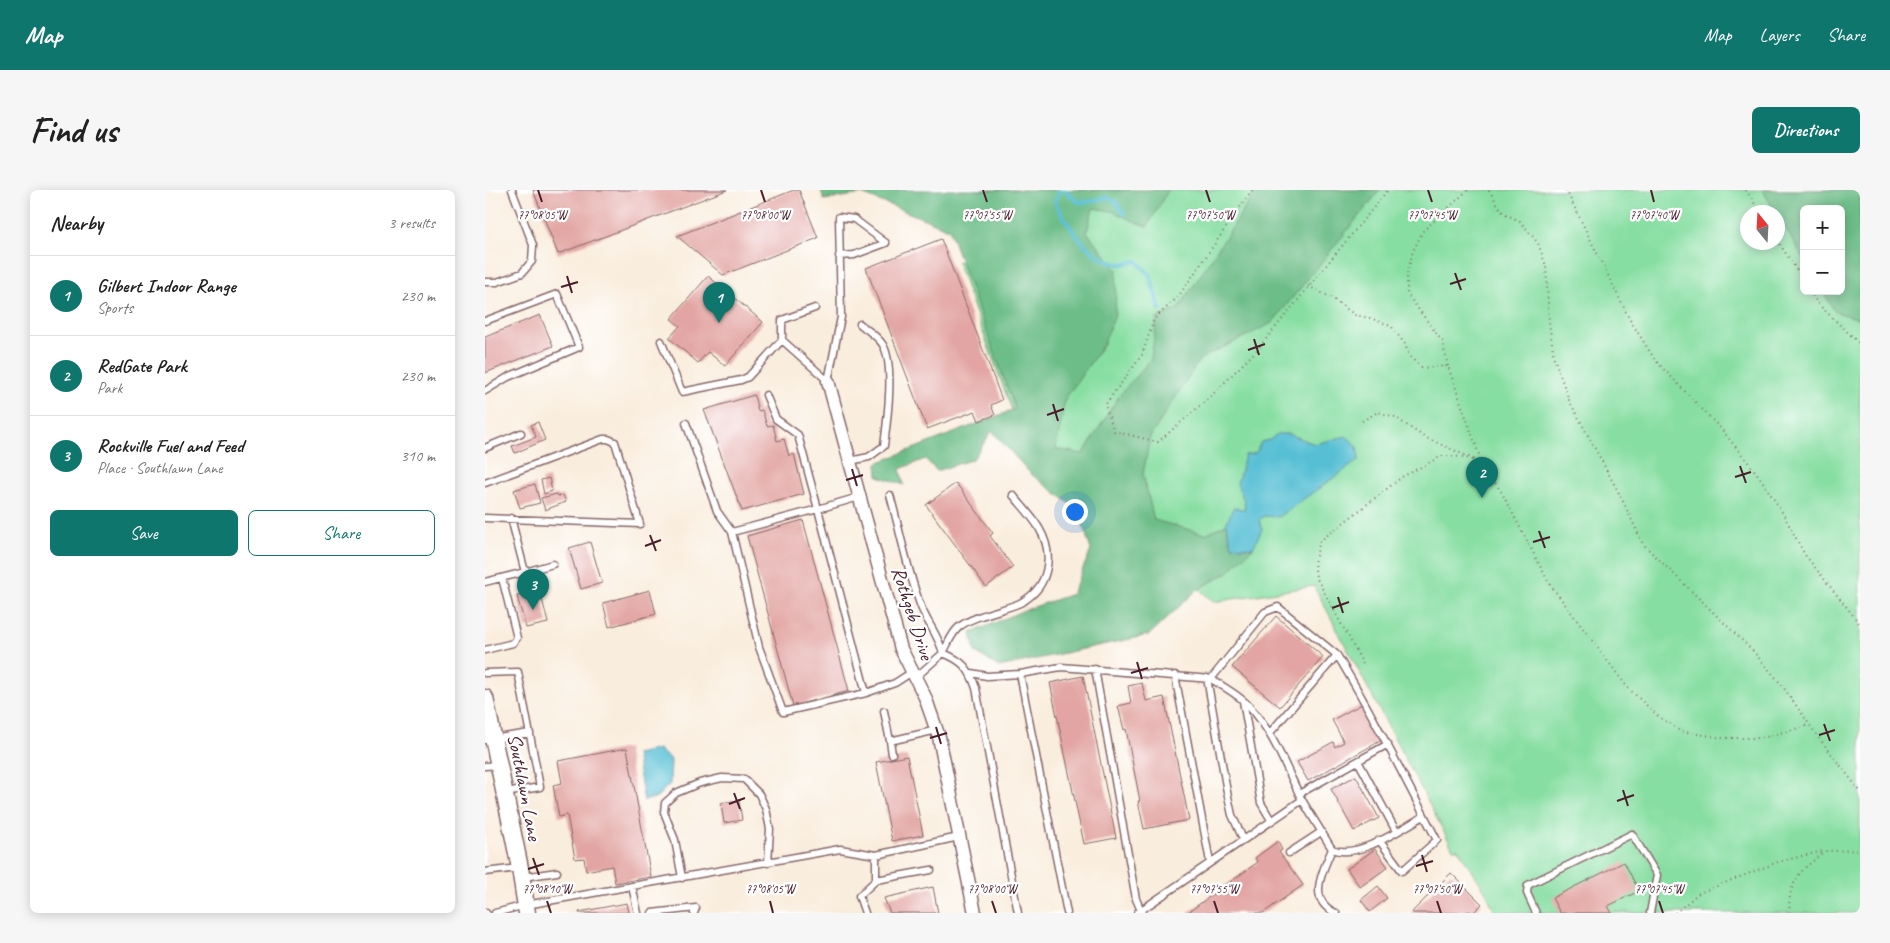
<!DOCTYPE html>
<meta charset="utf-8">
<style>
:root{--surface:#fff;--page:#f6f6f6;--text:#222;--muted:#767676;--line:#e0e0e0;--accent:#0f766e}
body{margin:0;font-family:Caveat,sans-serif;background:var(--page);color:var(--text)}
.controls{position:absolute;right:15px;top:15px;display:grid;overflow:hidden;border-radius:8px;box-shadow:0 2px 12px #0003}
.controls button{width:45px;height:45px;display:grid;place-items:center;padding:0;border:0;border-bottom:1px solid var(--line);background:var(--surface);color:var(--text);font:25px sans-serif}
.compass{position:absolute;left:1255px;top:15px;width:45px;height:45px;border-radius:50%;background:var(--surface);box-shadow:0 2px 12px #0003;rotate:342deg}
.you{position:absolute;left:589px;top:321px;width:18px;height:18px;margin:-12px;border:4px solid #fff;border-radius:50%;background:#1a73e8;box-shadow:0 0 0 8px #1a73e833}
.badge{display:grid;place-items:center;width:32px;height:32px;border-radius:50%;background:var(--accent);color:#fff;font-size:16px;font-weight:700}
.pin{position:absolute;translate:-50% -41px;filter:drop-shadow(0 1px 2px #0008)}
.pin::after{content:'';position:absolute;top:26px;width:18px;height:15px;background:inherit;clip-path:polygon(0 0,100% 0,50% 100%)}
.list{margin:0;padding:0;list-style:none}
h2{display:flex;justify-content:space-between;align-items:center;height:65px;margin:0;padding:0 20px;font-size:21px}
h2 small{font-size:16px;font-weight:400;color:var(--muted)}
.list li{display:grid;grid-template-columns:32px 1fr auto;gap:15px;align-items:center;box-sizing:border-box;height:80px;padding:0 20px;border-top:1px solid var(--line)}
.list b{display:block;font-size:19px;white-space:nowrap}
.list p{margin:0;font-size:16px;white-space:nowrap;color:var(--muted)}
.list em{font-size:16px;font-style:normal;color:var(--muted)}
.actions{display:flex;gap:10px;padding:15px 20px}
.actions a{flex:1;padding:11px 0;border:1px solid var(--accent);border-radius:8px;text-align:center;font-size:18px;color:var(--accent)}
.actions .main{background:var(--accent);color:#fff}
.map{position:relative;flex:none;width:1375px;height:723px;overflow:hidden;border-radius:8px}
header{display:flex;align-items:center;gap:30px;box-sizing:border-box;height:70px;padding:0 25px;background:var(--accent);color:#fff}
header strong{font-size:24px}
nav{display:flex;gap:28px;margin-inline-start:auto;font-size:18px}
.intro{display:flex;align-items:center;justify-content:space-between;box-sizing:border-box;height:120px;padding:0 30px}
h1{margin:0;font-size:35px}
.button{padding:12px 22px;border-radius:8px;background:var(--accent);color:#fff;font-size:18px;font-weight:700}
main{display:flex;gap:30px;padding:0 30px}
aside{flex:1;background:var(--surface);border-radius:8px;box-shadow:0 2px 12px #0003}
.map>svg:first-child{display:block}
</style>
<header>
<strong>Map</strong>
<nav><a>Map</a><a>Layers</a><a>Share</a></nav>
</header>
<div class="intro"><h1>Find us</h1><a class="button">Directions</a></div>
<main>
<aside>
<h2>Nearby<small>3 results</small></h2>
<ul class="list">
<li><span class="badge">1</span><div><b>Gilbert Indoor Range</b><p>Sports</p></div><em>230 m</em></li>
<li><span class="badge">2</span><div><b>RedGate Park</b><p>Park</p></div><em>230 m</em></li>
<li><span class="badge">3</span><div><b>Rockville Fuel and Feed</b><p>Place · Southlawn Lane</p></div><em>310 m</em></li>
</ul>
<div class="actions"><a class="main">Save</a><a>Share</a></div>
</aside>
<div class="map">
<svg width="1375" height="723" viewBox="0 0 1375 723">
<rect width="100%" height="100%" fill="#fff"/>
<filter id="ink" filterUnits="userSpaceOnUse"><feTurbulence type="fractalNoise" baseFrequency=".02" numOctaves="2"/><feDisplacementMap in="SourceGraphic" scale="10" xChannelSelector="R" yChannelSelector="G"/><feConvolveMatrix kernelMatrix="1 2 1 2 8 2 1 2 1" color-interpolation-filters="sRGB"/></filter>
<filter id="wash" filterUnits="userSpaceOnUse"><feTurbulence type="fractalNoise" baseFrequency=".0096" numOctaves="4" result="noise"/><feDisplacementMap in="SourceGraphic" scale="20" xChannelSelector="R" yChannelSelector="G"/><feGaussianBlur stdDeviation="1.12" result="paint"/><feColorMatrix in="noise" values="0 0 0 0 0 0 0 0 0 0 0 0 0 0 0 0 0 1.4 0 .05"/><feComposite in="paint" operator="in"/></filter>
<g filter="url(#wash)">
<rect width="100%" height="100%" fill="#f9eddd"/>
<path fill="#87dea2" stroke="#687e66" fill-rule="evenodd" d="M489,0H1375V723H1010L1001,702L973,659H968L829,396L728,412L527,220L472,72L510,57ZM1319,19H1356V101H1319ZM1262,22H1292V52H1262Z"/>
<path fill="#6dbd88" stroke="#5c6e5a" d="M336,0H683L662,37L627,21L608,18L602,42L632,80L630,125L618,155L580,209L571,259L598,264L634,206L666,169L672,128L693,119L772,0H895L787,133L715,169L665,247L658,284L669,330L720,344L741,334L747,356L768,358L742,383L712,400L664,445L514,477L490,462L486,443L537,421L587,404L606,360L593,320L546,284L507,241L488,269L452,281L440,269L415,279L419,295L393,286L392,273L530,219L464,39L377,4L339,10Z
M1277,0H1375V129L1350,122L1338,101H1356V19H1319V70L1293,25L1292,22H1291Z"/>
<path fill="#57bfd4" stroke="#506f80" d="M792,244H804L830,254L861,246L872,256L874,270L793,327L779,326L774,330L777,339L768,358L747,356L741,334L748,318L760,319L759,310L752,294L760,265L771,263L776,252L785,250Z
M173,559L186,570L185,594L172,607L159,611L151,564Z"/>
<g fill="none" stroke-linecap="round" stroke-linejoin="round">
<path stroke="#57bfd4" stroke-width="4" d="M575,0L570,12C583,37 603,68 633,74C638,75 646,72 652,71L665,85L675,120
M580,0L593,12H604L621,7L630,11L639,24"/>
</g>
<g id="blocks">
<path fill="#e2a5a3" d="M48,0H242L73,64Z
M309,0H314L333,48L238,85L192,46Z
M456,49L517,210L506,215L510,225L494,231L490,221L442,239L381,78Z
M223,86L278,132L240,176L223,162L213,173L184,148L195,136L186,129Z
M55,125L68,156L0,183V147Z
M269,205L273,221L277,220L282,236L288,235L292,251L299,249L304,266L309,264L319,304L257,321L219,220Z
M53,232L60,250L30,263L27,256L51,247L46,235Z
M64,288L67,301L59,304L56,290Z
M471,293L508,343L505,346L528,377L501,397L441,315Z
M50,294L55,313L35,318L29,300Z
M72,304L73,306L78,305L81,312L60,320L56,308Z
M318,330L364,501L308,516L262,346Z
M105,352L117,393L96,399L84,358Z
M165,400L171,424L124,437L118,413Z
M55,401L63,433L41,438L32,406Z
M791,426L838,467L795,517L747,477Z
M598,486L631,648L599,654L565,493Z
M657,493L661,511L679,507L704,630L659,639L653,611H655L641,539L639,540L633,516L646,513L643,496Z
M877,514L897,550L823,591L812,572L848,552L850,557L859,552L847,530Z
M142,558L166,687L130,693L127,676L101,681L99,668L90,669L82,625L74,627L68,595L77,593L73,571Z
M422,566L438,645L407,651L391,572Z
M871,586L894,628L869,641L846,599Z
M254,610L257,630L239,633L236,613Z
M793,651L797,660L794,662L818,695L778,723H702L773,672L770,668Z
M890,659L903,677L875,697L862,679Z
M1139,672L1154,701L1123,716L1127,723H1075L1067,708Z
M966,683L997,714L988,723L983,721L981,723H926Z
M893,696L902,708L885,722L876,710Z
M448,697L453,723H405L399,708Z
M142,713L144,723H94V722Z"/>
</g>
</g>
<g filter="url(#ink)">
<use href="#blocks" fill-opacity="0" stroke="#876769" stroke-width="1"/>
<g fill="none" stroke-linecap="round" stroke-linejoin="round">
<defs>
<path id="service" d="M0,92H12L37,83L47,71L48,55L27,0
M0,131L72,104L94,157L23,187L0,201
M297,150V130L330,118
M176,151L197,202L256,190L263,187L297,150L343,191
M343,191L356,127L354,27L369,29L401,53L369,65L354,66
M281,205L291,229L313,245L333,319L374,307
M201,233L232,321L247,342
M0,258L36,243
M365,271L384,267L399,256C402,232 410,175 398,155C394,147 382,140 375,134
M0,293L118,249H123L130,252L155,334L0,328
M405,305C415,341 422,379 435,414C441,432 453,444 458,463C463,454 466,444 474,437C489,425 517,421 535,413C564,398 570,365 554,338C547,326 536,315 528,305
M40,382L68,374
M0,392L40,382L26,328
M0,460L28,453L32,448L17,388
M852,465C889,525 919,588 952,650L917,681L894,650
M610,479L651,709L657,723
M0,483L33,482L55,597L20,603
M486,483L502,486L535,484L576,477L726,489C739,497 754,505 764,516C787,540 802,580 817,610L652,723
M535,484L582,723
M690,485L725,672
M430,488L458,463C478,471 484,478 491,498L533,723
M722,488L742,602L747,625L758,649
M726,489L780,422L793,417L852,465L784,544
M381,503L298,522L274,457L247,342L333,319L381,503L410,493L427,482
M758,511L776,613L786,630
M399,521L405,551L452,540
M0,550L45,543
M405,551L407,564
M873,571L911,641
M0,576L13,575
M814,604L903,554
M817,610L847,659C872,670 916,639 939,626
M847,659C838,681 821,710 851,723
M804,663L836,642
M391,665V690L446,680
M0,682L34,678
M38,687L72,682
M197,688L190,650L179,622L180,613L191,603L215,593L237,588L259,589L274,604L281,619L285,639L283,673
M147,696L153,723
M0,723H1
M10,723L41,715L355,659L391,665L474,647
M167,723L211,718L209,723
M380,723L374,706L391,690
M1051,723L1042,703L1043,695L1147,644L1172,685L1165,723"/>
<path id="minor" d="M343,191L416,459L440,507L454,547L490,723"/>
<path id="tertiary" d="M0,508L35,678L42,723"/>
</defs>
<use href="#service" stroke="#876769" stroke-width="9"/>
<use href="#minor" stroke="#876769" stroke-width="15"/>
<use href="#tertiary" stroke="#876769" stroke-width="19"/>
<path stroke="#876769" stroke-width="2" stroke-dasharray="1 4" stroke-linecap="butt" d="M767,0L693,107L669,129L657,165L620,215L629,241L673,252L724,208L772,160L903,0
M1004,0L1018,23L1035,31L1053,53L1061,76L1064,132L1069,168L1084,210L1136,307L1158,354L1268,461L1296,494L1331,544L1375,601
M1081,0L1145,130L1170,170L1238,241L1274,286L1297,322L1320,365L1375,434
M1261,0L1275,22
M1292,50L1319,91
M823,96L847,108L870,125L885,128L906,136L920,154L924,166L937,178L963,176L997,273
M1325,101L1332,113L1375,154
M963,176L957,151L922,104V84L928,61L938,41L983,0
M877,231L893,222L910,227L939,247L991,270
M878,474L831,387L829,373L835,351L917,287L957,266L978,267L997,273L1017,303L1064,393L1143,498L1173,526L1195,541L1238,548H1277L1324,535
M1190,723L1214,703L1293,672L1338,661L1375,660
M1305,723C1302,707 1308,689 1320,678C1326,672 1333,668 1338,661"/>
<use href="#service" stroke="#fff" stroke-width="6"/>
<use href="#minor" stroke="#fff" stroke-width="12"/>
<use href="#tertiary" stroke="#fff" stroke-width="16"/>
</g>
</g>
<path fill="none" stroke="#4a1f2b" stroke-width="2" d="M53,0L57,12M276,0L280,12M498,0L502,12M721,0L725,12M943,0L947,12M1166,0L1169,12M970,83L976,100M82,86L87,103M965,94L981,89M76,97L93,92M769,149L774,165M763,160L780,154M568,214L573,231M562,225L579,219M1255,276L1261,293M367,279L372,296M1250,287L1266,282M361,290L378,285M1054,341L1060,358M165,345L171,361M1048,352L1065,347M160,356L176,350M853,407L858,423M847,418L864,412M652,472L657,489M646,483L663,478M1339,534L1345,551M451,537L456,554M1334,545L1350,540M445,548L462,543M1138,600L1143,616M249,603L255,619M1132,611L1149,605M244,614L260,608M937,665L942,682M48,668L54,685M931,676L948,671M43,679L59,674M62,711L66,723M285,711L288,723M507,711L511,723M729,711L733,723M952,711L956,723M1174,711L1178,723"/>
<g text-anchor="middle" stroke-width="4.5" stroke-linejoin="round" paint-order="stroke">
<g font-size="20" fill="#4a1f2b" stroke="#fff">
<text transform="translate(428 423) rotate(72)" y="7">Rothgeb Drive</text>
<text transform="translate(40 597) rotate(79)" y="7">Southlawn Lane</text>
</g>
</g>
<g font-size="12" text-anchor="middle" fill="#4a1f2b" stroke="#fff" stroke-width="4.5" stroke-linejoin="round" paint-order="stroke">
<text x="57" y="29">77°08'05"W</text>
<text x="280" y="29">77°08'00"W</text>
<text x="502" y="29">77°07'55"W</text>
<text x="725" y="29">77°07'50"W</text>
<text x="947" y="29">77°07'45"W</text>
<text x="1169" y="29">77°07'40"W</text>
<text x="62" y="703">77°08'10"W</text>
<text x="285" y="703">77°08'05"W</text>
<text x="507" y="703">77°08'00"W</text>
<text x="729" y="703">77°07'55"W</text>
<text x="952" y="703">77°07'50"W</text>
<text x="1174" y="703">77°07'45"W</text>
</g>
</svg>
<div class="controls">
<button>+</button>
<button>−</button>
</div>
<svg class="compass" viewBox="-18 -18 36 36"><path d="M0-13l5 13h-10z" fill="#e53935"/><path d="M0 13l5-13h-10z" fill="#767676"/></svg>
<div class="you"></div>
<div class="pin badge" style="left:234px;top:133px">1</div>
<div class="pin badge" style="left:997px;top:308px">2</div>
<div class="pin badge" style="left:48px;top:420px">3</div>
</div>
</main>
